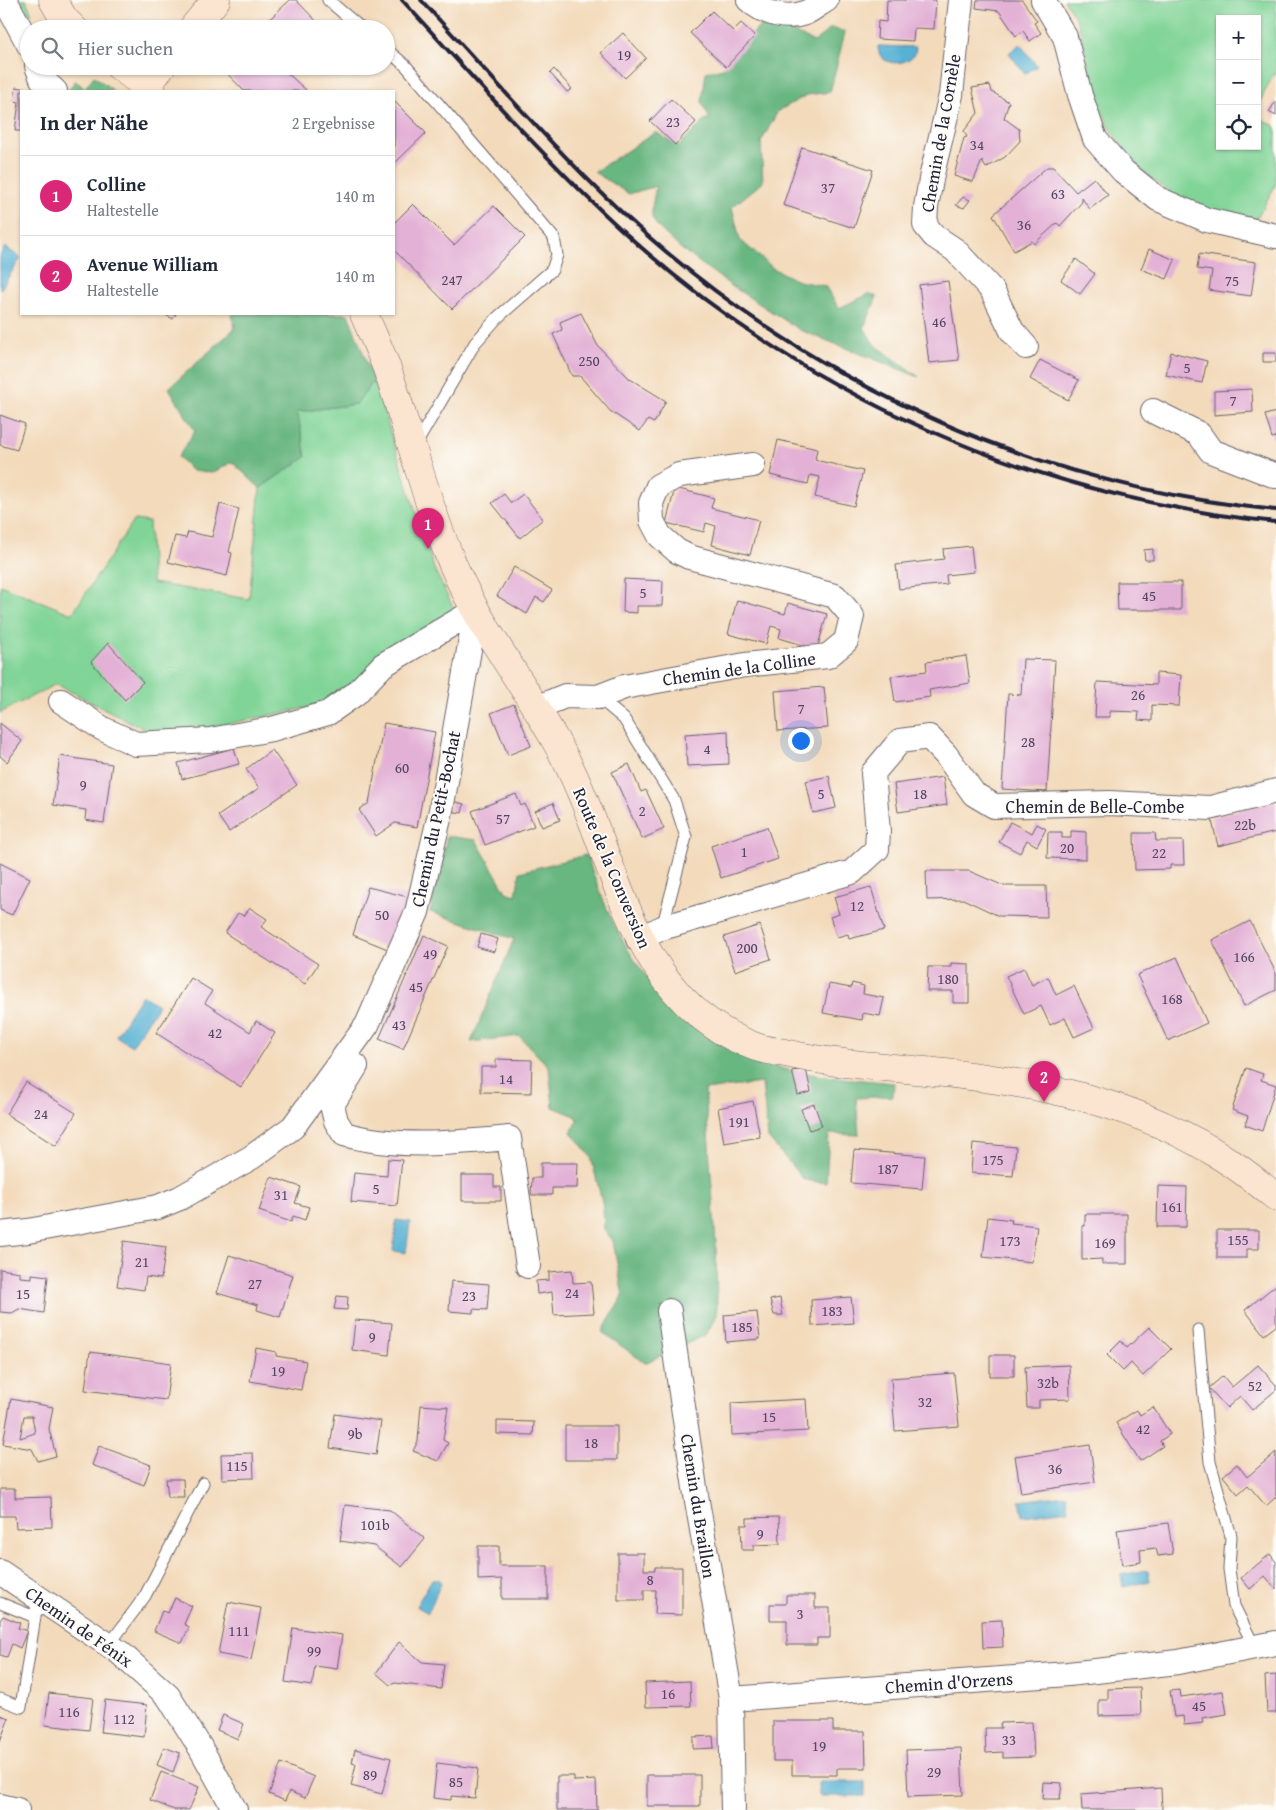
<!DOCTYPE html>
<html lang="de">
<meta charset="utf-8">
<style>
:root{--surface:#fff;--page:#f2f2f3;--text:#1f2937;--muted:#747a83;--line:#e0e1e3;--accent:#db2777}
body{margin:0;font-family:"Gentium Book Plus",serif;background:var(--page);color:var(--text)}
.controls{position:absolute;right:15px;top:15px;display:grid;overflow:hidden;border-radius:0px;box-shadow:0 1px 4px #0004}
.controls button{width:45px;height:45px;display:grid;place-items:center;padding:0;border:0;border-bottom:1px solid var(--line);background:var(--surface);color:var(--text);font:25px sans-serif}
.you{position:absolute;left:800px;top:740px;width:18px;height:18px;margin:-12px;border:4px solid #fff;border-radius:50%;background:#1a73e8;box-shadow:0 0 0 8px #1a73e833}
.badge{display:grid;place-items:center;width:32px;height:32px;border-radius:50%;background:var(--accent);color:#fff;font-size:16px;font-weight:700}
.pin{position:absolute;translate:-50% -41px;filter:drop-shadow(0 1px 2px #0008)}
.pin::after{content:'';position:absolute;top:26px;width:18px;height:15px;background:inherit;clip-path:polygon(0 0,100% 0,50% 100%)}
.list{margin:0;padding:0;list-style:none}
h2{display:flex;justify-content:space-between;align-items:center;height:65px;margin:0;padding:0 20px;font-size:21px}
h2 small{font-size:16px;font-weight:400;color:var(--muted)}
.list li{display:grid;grid-template-columns:32px 1fr auto;gap:15px;align-items:center;box-sizing:border-box;height:80px;padding:0 20px;border-top:1px solid var(--line)}
.list b{display:block;font-size:19px;white-space:nowrap}
.list p{margin:0;font-size:16px;white-space:nowrap;color:var(--muted)}
.list em{font-size:16px;font-style:normal;color:var(--muted)}
.icon{flex:none;width:28px;height:28px;fill:none;stroke:currentColor;stroke-width:2;stroke-linecap:round;stroke-linejoin:round}
.map{position:relative;flex:none;width:1276px;height:1810px;overflow:hidden}
.search{position:absolute;background:var(--surface);box-shadow:0 1px 4px #0004;left:20px;top:20px;width:375px;height:55px;display:flex;align-items:center;gap:12px;box-sizing:border-box;padding:0 18px;border-radius:28px;color:var(--muted);font-size:19px}
.panel{position:absolute;background:var(--surface);box-shadow:0 1px 4px #0004;left:20px;top:90px;width:375px;height:225px;border-radius:0px}
.map>svg:first-child{display:block}
</style>
<div class="map">
<svg width="1276" height="1810" viewBox="0 0 1276 1810">
<rect width="100%" height="100%" fill="#fdfcf7"/>
<filter id="ink" filterUnits="userSpaceOnUse"><feTurbulence type="fractalNoise" baseFrequency=".02" numOctaves="2"/><feDisplacementMap in="SourceGraphic" scale="10" xChannelSelector="R" yChannelSelector="G"/><feConvolveMatrix kernelMatrix="1 2 1 2 8 2 1 2 1" color-interpolation-filters="sRGB"/></filter>
<filter id="wash" filterUnits="userSpaceOnUse"><feTurbulence type="fractalNoise" baseFrequency=".0096" numOctaves="4" result="noise"/><feDisplacementMap in="SourceGraphic" scale="20" xChannelSelector="R" yChannelSelector="G"/><feGaussianBlur stdDeviation="1.12" result="paint"/><feColorMatrix in="noise" values="0 0 0 0 0 0 0 0 0 0 0 0 0 0 0 0 0 1.4 0 .05"/><feComposite in="paint" operator="in"/></filter>
<g filter="url(#wash)">
<rect width="100%" height="100%" fill="#f3dabb"/>
<path fill="#81d497" stroke="#527b69" d="M17,0H26L32,14H28Z
M1064,0H1276V75L1274,74L1257,107V19H1220V146H1257V116L1276,127V184L1254,224C1180,207 1129,178 1099,104C1089,80 1087,52 1079,27C1076,17 1069,8 1064,0Z
M374,381L434,569L454,609L338,695L316,706L188,732H150L56,684L0,713V585L72,614L134,520L149,522L152,583L249,599L260,488L306,457L297,412L356,404Z"/>
<path fill="#68b680" stroke="#456c5e" d="M766,19L814,42L831,28L845,32L830,92L807,95L778,111L761,142L763,182L732,207L740,240L774,269L798,281L825,286L839,308L869,294L877,297L864,328L874,344L919,377L800,330L730,285L680,248L657,226L652,217V207L656,186L629,194L594,172L656,132L678,146L709,117L702,102L706,72L723,68Z
M94,76L114,91H68L75,81L85,88Z
M232,314H348L374,381L356,404L297,412L306,457L260,488L232,462L212,473L192,471L178,457L195,431L169,388L235,328Z
M447,836L476,840L506,892L516,895L520,872L586,855C596,879 604,905 616,928C645,984 689,1035 749,1058C793,1076 847,1078 894,1083L893,1096L856,1098L859,1135L829,1134L826,1183L804,1180L768,1138L762,1083L705,1090L716,1244L717,1315L706,1335L645,1363L602,1332L623,1296L613,1241L604,1229L603,1206L591,1157L571,1132L578,1120L575,1116L553,1107L549,1067L519,1036L471,1042L514,939L430,912Z"/>
<path fill="#56b1d3" stroke="#3c6a87" d="M1020,44L1037,66L1025,74L1009,53Z
M878,46L916,47L915,53C906,68 877,66 878,46Z
M5,247L21,258L0,290V255Z
M142,995L158,1005L132,1046L116,1036Z
M396,1220L410,1222L406,1253L393,1251Z
M1066,1495L1068,1510L1023,1516L1020,1501Z
M1148,1570L1150,1581L1123,1587L1121,1575Z
M432,1579H438L441,1583L428,1613L416,1606Z
M819,1782H865V1796H819Z"/>
<g id="blocks">
<path fill="#e3b1d6" fill-rule="evenodd" d="M290,0H296L324,29H259Z
M887,0H936L934,29L914,28L913,41L877,39L878,21L886,22Z
M977,0H1022L1037,21L1034,23L1041,33L1030,41L1023,31L1016,36L999,11L976,8Z
M712,11L733,31L741,23L755,36L726,67L690,33Z
M623,33L646,58L625,78L601,53Z
M220,66H287L284,70L307,91H244Z
M554,69L572,89L567,92L550,73Z
M990,85L992,92L1009,102L1004,118L1019,129L1020,141L1005,157L986,168L982,161L973,182L954,176L964,138L967,137L964,131L978,113L972,88Z
M16,87L29,89V91H21V131H15L19,102L14,101Z
M671,99L696,122L675,145L650,121Z
M394,101L426,133L394,164Z
M1276,101V116L1269,112Z
M802,147L873,170L854,228L783,205Z
M1047,167H1053L1076,192L1094,178L1108,195L1090,209L1081,197L1082,202L1060,226L1057,223L1034,244L1032,241L1014,251L993,215Z
M963,197L970,200L964,208L956,205Z
M413,204L454,245L494,206L525,237L452,309L394,250V223Z
M1149,249L1175,260L1167,279L1141,269Z
M1199,254L1256,262L1251,296L1209,290L1212,271L1197,269Z
M1076,259L1095,274L1080,294L1061,280Z
M948,281L959,360L929,363L919,285Z
M581,313L598,346L630,379L666,401L654,423L648,420L640,431L610,411L580,376H572L553,334L562,330L560,322Z
M164,314H176L173,319Z
M1171,352L1207,361L1202,383L1166,375Z
M1263,353H1276V362H1263Z
M1040,360L1079,380L1068,400L1030,379Z
M1252,389L1253,412L1214,415V391Z
M1276,412V437L1272,438L1265,415Z
M0,415L25,424L17,450L0,445Z
M778,440L817,449L815,460L863,471L854,506L815,497L820,477L810,475L808,484L770,475Z
M675,488L714,498L711,508L759,520L750,555L712,545L716,526L706,523L704,532L666,523Z
M504,494L511,503L523,494L543,519L520,538L492,503Z
M220,504L239,509L229,552L232,553L227,576L168,562L175,536L186,538L188,532L212,537Z
M971,546L974,572L946,575L947,584L899,589L896,565L944,559L943,549Z
M1153,549V560H1145L1144,550Z
M514,567L552,590L544,602L536,597L527,614L497,596Z
M624,579L663,581L662,606H637V613L623,612Z
M1117,582H1181V610H1118Z
M737,600L785,614L788,603L827,614L817,649L779,638L781,629L771,626L766,644L728,634Z
M108,643L143,682L125,700L91,662Z
M966,656L970,683L929,690L930,697L895,702L891,676L927,671L926,662Z
M1023,659L1055,660L1047,792L1002,789L1008,694L1021,695Z
M1156,673L1181,675L1179,706L1152,705V721L1138,720L1139,712L1110,711V717H1095L1097,682L1156,685Z
M824,687L828,728L778,731L775,691Z
M514,704L531,746L508,755L491,713Z
M0,723L22,741L7,762L0,756Z
M384,723L435,732L417,827L395,823L376,836L359,810L369,803Z
M728,731L729,764L687,766L685,734Z
M234,748L239,764L182,779L178,763Z
M272,750L297,785L229,832L218,816L259,788L246,769Z
M60,756L112,764L104,823L85,820L86,810L53,805Z
M629,764L641,792L646,790L664,829L642,839L612,772Z
M829,776L836,808L813,813L806,781Z
M943,777L947,805L898,812L894,784Z
M516,794L521,806L525,804L534,826L485,845L472,811Z
M452,801L464,804L462,813L450,811Z
M1276,801V832L1218,846L1211,817Z
M553,803L560,820L542,827L535,811Z
M1010,822L1032,833L1037,824L1046,829L1037,846L1027,840L1020,853L999,842Z
M767,827L778,859L721,878L711,846Z
M1071,831L1086,832V859L1047,858L1048,832H1062V838H1071Z
M1134,833H1155L1156,841H1183L1184,865H1170V869L1135,870Z
M0,863L30,878L12,915L0,910Z
M926,871H969L1004,886H1046L1047,917L999,916L963,899L927,900Z
M368,887L408,897L402,922L390,950L353,935Z
M871,887L884,930L849,939L848,934L837,937L830,917L839,914L834,897Z
M250,908L267,919L261,927L318,964L305,984L225,933L238,913L244,916Z
M1250,921L1276,973V990L1244,1006L1212,940Z
M760,925L771,959L735,971L724,937Z
M481,934L498,939L494,952L477,947Z
M424,935L448,946L403,1049L379,1039Z
M1177,957L1207,1023L1168,1041L1137,975Z
M951,963L969,964V1003H953V991H927L928,967H951Z
M1024,968L1032,985L1048,977L1056,995L1074,986L1094,1028L1074,1037L1065,1018L1050,1025L1041,1006L1024,1014L1006,976Z
M191,978L212,991L205,1003L250,1032L256,1021L275,1033L241,1087L156,1033Z
M852,983L864,986L863,994L884,998L880,1016L863,1013L862,1020L823,1013L829,984L851,988Z
M496,1059L532,1060L531,1093L481,1092V1067H496Z
M1246,1068L1263,1074L1261,1080L1276,1085L1262,1131L1245,1125L1248,1116L1232,1110Z
M806,1069L811,1092L798,1095L792,1071Z
M26,1082L76,1113L56,1146L6,1114Z
M753,1101L760,1137L724,1143L718,1108Z
M814,1104L822,1126L809,1130L801,1109Z
M973,1143L1016,1147L1013,1176L971,1173Z
M854,1150L925,1156L922,1189L851,1183Z
M388,1159L402,1160L397,1206L351,1202L354,1173L387,1176Z
M541,1163H578L577,1188H552V1195H531L532,1178H541Z
M462,1175H494V1187H501V1201H462Z
M271,1177L301,1187L295,1203L309,1207L305,1220L293,1216L291,1222L259,1211Z
M1158,1186L1187,1187L1186,1227H1157Z
M1085,1214H1127V1264H1102V1259L1082,1260V1226H1085Z
M988,1217L1012,1220L1011,1223L1037,1226L1032,1262L983,1257Z
M1217,1230H1259V1249H1247V1258H1217Z
M124,1241L166,1247L161,1279L146,1277L144,1290L117,1286Z
M229,1255L293,1275L280,1317L257,1310L258,1305L217,1293Z
M0,1269L20,1272V1277L32,1278V1274L48,1276L44,1313L19,1309L12,1313L0,1312Z
M572,1270L573,1283L591,1282L594,1313L554,1315L552,1292L537,1294L536,1281L549,1280V1272Z
M451,1281L489,1284L487,1310L473,1309V1313L449,1311Z
M1276,1285V1326L1264,1335L1245,1310Z
M337,1296L348,1297L347,1310L334,1309Z
M851,1297L854,1323L812,1326L811,1300Z
M780,1298L783,1315H774L770,1300Z
M757,1312L760,1339L726,1342L724,1315Z
M355,1320L392,1323L389,1355L352,1350Z
M1149,1327L1171,1349L1143,1376L1131,1363L1123,1371L1107,1355L1121,1341L1127,1348Z
M256,1348L276,1352V1356L306,1361L301,1390L250,1381Z
M90,1352L171,1363L166,1400L85,1390Z
M990,1355H1014V1376H990Z
M1069,1365L1070,1399L1039,1400V1408H1027L1025,1367Z
M1258,1365L1276,1385V1390L1252,1410L1240,1396L1227,1408L1209,1388L1223,1376L1232,1387Z
M954,1373L959,1426L895,1431L891,1378Z
M11,1399L53,1407L49,1429L56,1456L38,1461L32,1449L3,1444ZM24,1416H32L35,1433L20,1438Z
M806,1399L808,1431L732,1435L731,1403Z
M421,1405L448,1407L443,1440L448,1443L438,1461L413,1451L418,1441Z
M1153,1407L1170,1434L1160,1441L1163,1446L1140,1461L1116,1423L1137,1410L1140,1415Z
M335,1414L381,1421L376,1455L330,1448Z
M497,1421L534,1422L533,1435L497,1434Z
M565,1426H617V1460H565Z
M1090,1445L1095,1482L1021,1493L1015,1456Z
M99,1446L151,1465L144,1485L92,1465Z
M1276,1452V1497L1266,1506L1248,1485L1238,1494L1223,1476L1237,1464L1247,1477Z
M253,1453L254,1478L222,1479L221,1454Z
M166,1479H183L184,1497H168Z
M0,1489H15V1498L51,1497L52,1527L16,1528L15,1516H0Z
M345,1505L390,1510L425,1539L402,1567L374,1546L340,1541Z
M779,1517L780,1544L754,1545V1550H742L741,1525H747V1518Z
M1168,1523L1173,1554L1158,1556L1156,1548L1140,1550L1141,1562L1122,1565L1117,1530Z
M478,1546H499V1566H548V1599H502V1579L478,1580Z
M618,1553H644V1570H655V1567H682V1615L655,1614L656,1590H644V1600H618Z
M1270,1554L1276,1562V1589L1265,1576L1250,1589L1241,1578Z
M786,1595H815V1608H830V1638H817V1645H787V1620H770V1604H786Z
M175,1598L192,1606L184,1624L189,1627L182,1643L154,1631L162,1611L168,1613Z
M228,1602L261,1608L251,1660L218,1654Z
M3,1616L20,1623L18,1628L27,1631L20,1648L12,1644L7,1657L0,1655V1620Z
M1002,1620L1003,1647L983,1648L982,1621Z
M293,1628L342,1635L337,1669L315,1666L312,1686L285,1682Z
M399,1642L422,1662L444,1664L441,1689L395,1683L390,1685L376,1673Z
M1276,1675V1713H1267L1265,1676Z
M690,1681L691,1706L646,1707L645,1683Z
M1140,1688L1141,1715L1099,1716V1700H1108V1689Z
M1180,1690L1181,1697L1223,1691L1227,1714L1202,1718L1203,1723L1184,1725L1183,1716L1174,1717L1170,1691Z
M49,1693L93,1698L89,1730L45,1725Z
M105,1700L147,1705L144,1737L101,1732Z
M0,1715L9,1718L0,1741Z
M223,1715L244,1724L238,1739L217,1730Z
M773,1721H833V1731H865L866,1768H837V1775H792V1761H773Z
M1032,1722L1034,1757L1003,1758V1752L986,1753L985,1728H1001L1000,1723Z
M713,1736L714,1748L693,1749V1737Z
M164,1747L180,1753L173,1772L157,1765Z
M961,1748L963,1795L908,1797L906,1750Z
M355,1749L391,1758L382,1794L351,1786L356,1764L352,1763Z
M281,1763L314,1777L305,1798L289,1791L285,1801L269,1794Z
M437,1763L478,1768L475,1798L451,1796V1800L433,1798Z
M161,1772L199,1787L189,1810H174L150,1800Z
M647,1775H700V1806H647Z
M557,1776H574V1781L596,1780L597,1810H557Z
M1043,1782L1062,1783L1060,1799H1042Z
M1161,1788L1162,1810H1082L1081,1794Z"/>
</g>
</g>
<g filter="url(#ink)">
<use href="#blocks" fill-opacity="0" stroke="#6b6268" stroke-width="1"/>
<g fill="none" stroke-linecap="round" stroke-linejoin="round">
<defs>
<path id="lane" d="M328,0L362,29
M386,49L406,66L554,238L557,255L552,270L497,318L475,343L415,446
M598,697L624,719L674,800L686,837L662,928
M1198,1330L1210,1462L1231,1536L1229,1569L1234,1606L1255,1648
M0,1603L35,1617
M109,1645L145,1596L203,1483
M0,1699L21,1707L38,1597"/>
<path id="street" d="M5,0L29,45
M749,0C763,13 786,20 805,13C812,10 819,4 826,0
M961,0L951,95L932,174L926,207L925,225L934,236L955,250L992,290L1012,331L1026,347
M1043,0L1065,37L1080,95L1095,139L1123,171L1158,199L1207,220L1276,236
M37,66L42,79L55,91
M1153,411L1199,434L1211,451L1276,476
M61,701L103,729L136,744L210,740L272,729L328,713L355,694L383,665L476,610
M536,708L565,696L598,697L624,687L745,665L828,656L846,641L852,616L835,596L689,557L677,551L660,536L652,521L651,503L658,486L679,475L753,465
M638,939L662,928L852,872L877,849L878,831L873,773L900,741L929,737L946,755L974,794L994,806L1109,803L1210,808L1276,791
M356,1066L332,1105L336,1121L344,1134C396,1149 455,1143 509,1138L528,1266
M0,1234L28,1231L158,1207L180,1198L252,1157L293,1127L367,1025L417,912L441,810L476,610
M669,1311L696,1495L731,1699
M0,1572L119,1652L168,1696L200,1747L235,1810
M0,1806L17,1810
M733,1810L731,1699L1068,1674L1178,1662L1276,1643"/>
<path id="secondary" d="M53,0L64,19L74,29
M192,29L216,0
M119,66L152,91
M146,87L162,66
M364,314C371,331 379,348 386,366C411,436 427,510 459,578C490,644 537,701 569,766C619,867 633,999 751,1045C762,1050 774,1051 785,1053C831,1064 878,1066 925,1071C1032,1081 1140,1101 1231,1163C1246,1173 1261,1185 1276,1197"/>
</defs>
<use href="#lane" stroke="#6b6268" stroke-width="13"/>
<use href="#street" stroke="#6b6268" stroke-width="26"/>
<use href="#secondary" stroke="#6b6268" stroke-width="29"/>
<use href="#lane" stroke="#fff" stroke-width="11"/>
<use href="#street" stroke="#fff" stroke-width="24"/>
<use href="#secondary" stroke="#fce5d0" stroke-width="28"/>
<path stroke="#22223b" stroke-width="4" d="M402,0C475,79 545,160 624,232C803,396 1035,498 1276,522
M421,0C495,80 567,165 649,237C825,391 1044,487 1276,510"/>
</g>
</g>
<g text-anchor="middle" stroke-width="4" stroke-linejoin="round" paint-order="stroke">
<g font-size="15" fill="#524662">
<text x="624" y="60">19</text>
<text x="673" y="127">23</text>
<text x="977" y="150">34</text>
<text x="828" y="193">37</text>
<text x="1058" y="199">63</text>
<text x="1024" y="230">36</text>
<text x="452" y="285">247</text>
<text x="1232" y="286">75</text>
<text x="939" y="327">46</text>
<text x="589" y="366">250</text>
<text x="1187" y="373">5</text>
<text x="1233" y="406">7</text>
<text x="643" y="598">5</text>
<text x="1149" y="601">45</text>
<text x="1138" y="700">26</text>
<text x="801" y="714">7</text>
<text x="1028" y="747">28</text>
<text x="707" y="754">4</text>
<text x="402" y="773">60</text>
<text x="83" y="790">9</text>
<text x="821" y="799">5</text>
<text x="920" y="799">18</text>
<text x="642" y="816">2</text>
<text x="503" y="824">57</text>
<text x="1245" y="830">22b</text>
<text x="1067" y="853">20</text>
<text x="744" y="857">1</text>
<text x="1159" y="858">22</text>
<text x="857" y="911">12</text>
<text x="382" y="920">50</text>
<text x="747" y="953">200</text>
<text x="430" y="959">49</text>
<text x="1244" y="962">166</text>
<text x="948" y="984">180</text>
<text x="416" y="992">45</text>
<text x="1172" y="1004">168</text>
<text x="399" y="1030">43</text>
<text x="215" y="1038">42</text>
<text x="506" y="1084">14</text>
<text x="41" y="1119">24</text>
<text x="739" y="1127">191</text>
<text x="993" y="1165">175</text>
<text x="888" y="1174">187</text>
<text x="376" y="1194">5</text>
<text x="281" y="1200">31</text>
<text x="1172" y="1212">161</text>
<text x="1238" y="1245">155</text>
<text x="1010" y="1246">173</text>
<text x="1105" y="1248">169</text>
<text x="142" y="1267">21</text>
<text x="255" y="1289">27</text>
<text x="572" y="1298">24</text>
<text x="23" y="1299">15</text>
<text x="469" y="1301">23</text>
<text x="832" y="1316">183</text>
<text x="742" y="1332">185</text>
<text x="372" y="1342">9</text>
<text x="278" y="1376">19</text>
<text x="1048" y="1388">32b</text>
<text x="1255" y="1391">52</text>
<text x="925" y="1407">32</text>
<text x="769" y="1422">15</text>
<text x="1143" y="1434">42</text>
<text x="355" y="1439">9b</text>
<text x="591" y="1448">18</text>
<text x="237" y="1471">115</text>
<text x="1055" y="1474">36</text>
<text x="375" y="1530">101b</text>
<text x="760" y="1539">9</text>
<text x="650" y="1585">8</text>
<text x="800" y="1619">3</text>
<text x="239" y="1636">111</text>
<text x="314" y="1656">99</text>
<text x="668" y="1699">16</text>
<text x="1199" y="1711">45</text>
<text x="69" y="1717">116</text>
<text x="124" y="1724">112</text>
<text x="1009" y="1745">33</text>
<text x="819" y="1751">19</text>
<text x="934" y="1777">29</text>
<text x="370" y="1780">89</text>
<text x="456" y="1787">85</text>
</g>
<g font-size="18" fill="#22223b" stroke="#fdfcf7">
<text transform="translate(941 133) rotate(-80)" y="6">Chemin de la Cornèle</text>
<text transform="translate(739 669) rotate(-8)" y="6">Chemin de la Colline</text>
<text x="1095" y="813">Chemin de Belle-Combe</text>
<text transform="translate(436 819) rotate(-78)" y="6">Chemin du Petit-Bochat</text>
<text transform="translate(612 868) rotate(67)" y="6">Route de la Conversion</text>
<text transform="translate(698 1506) rotate(81)" y="6">Chemin du Braillon</text>
<text transform="translate(79 1627) rotate(35)" y="6">Chemin de Fénix</text>
<text transform="translate(949 1683) rotate(-4)" y="6">Chemin d'Orzens</text>
</g>
</g>
</svg>
<div class="controls">
<button>+</button>
<button>−</button>
<button><svg class="icon" aria-label="locate" viewBox="0 0 24 24"><circle cx="12" cy="12" r="6"/><path d="M12 2v4M12 18v4M2 12h4M18 12h4"/></svg></button>
</div>
<div class="you"></div>
<div class="pin badge" style="left:428px;top:549px">1</div>
<div class="pin badge" style="left:1044px;top:1102px">2</div>
<div class="search"><svg class="icon" aria-label="search" viewBox="0 0 24 24"><circle cx="10" cy="10" r="6"/><path d="M15 15l6 6"/></svg>Hier suchen</div>
<section class="panel">
<h2>In der Nähe<small>2 Ergebnisse</small></h2>
<ul class="list">
<li><span class="badge">1</span><div><b>Colline</b><p>Haltestelle</p></div><em>140 m</em></li>
<li><span class="badge">2</span><div><b>Avenue William</b><p>Haltestelle</p></div><em>140 m</em></li>
</ul>
</section>
</div>
